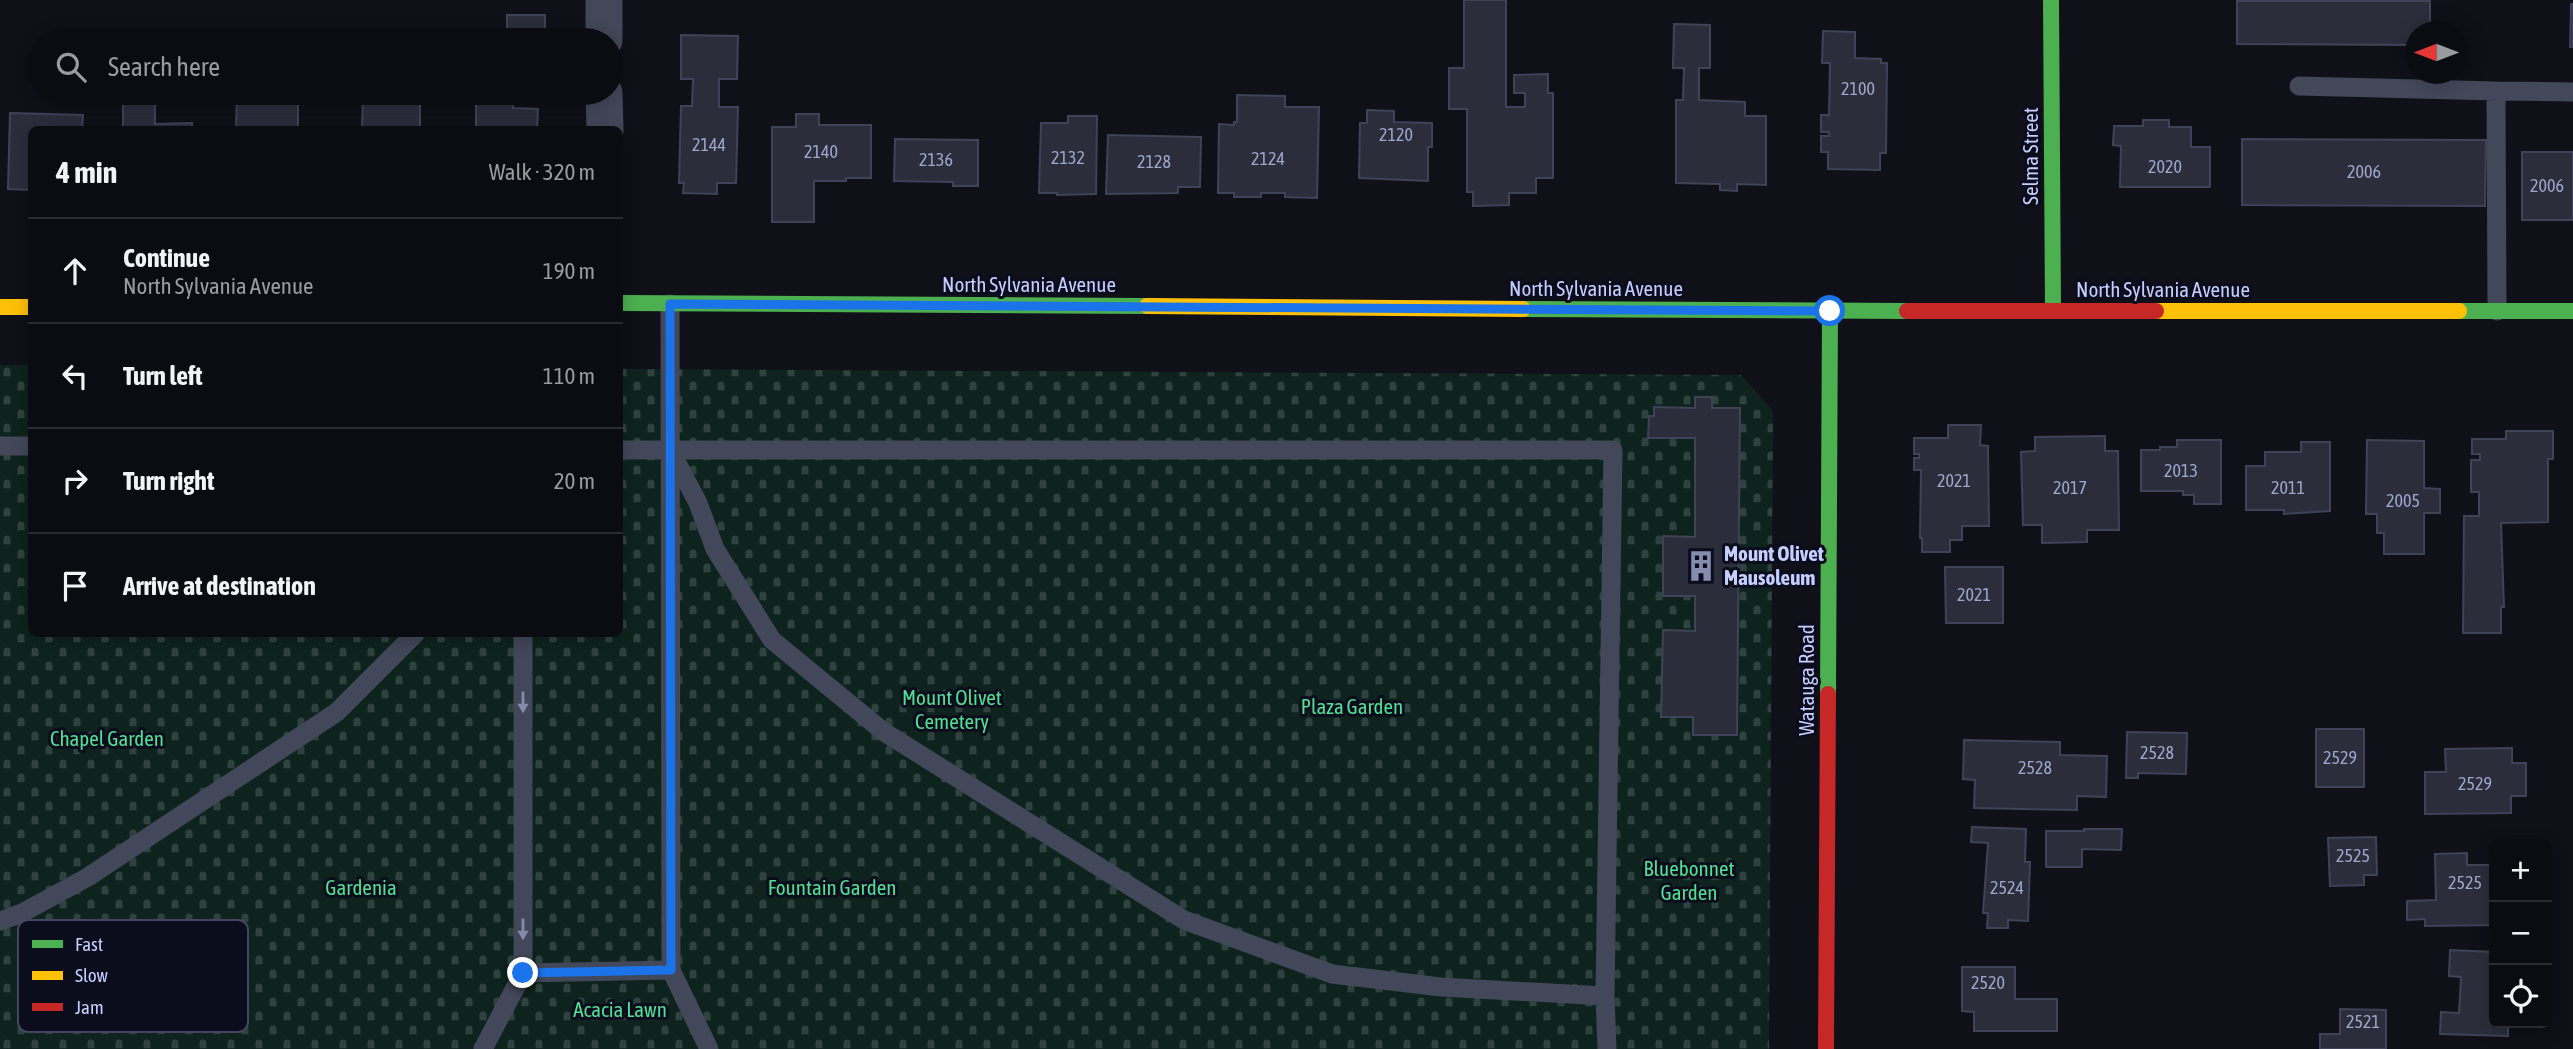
<!DOCTYPE html>
<meta charset="utf-8">
<style>
:root{--surface:#0b0c12;--page:#14151b;--text:#f1f3f6;--muted:#9a9b9f;--line:#2b2c32}
body{margin:0;font-family:"Asap Condensed",sans-serif;background:var(--page);color:var(--text)}
.controls{position:absolute;right:21px;bottom:21px;display:grid;overflow:hidden;border-radius:10px;box-shadow:0 4px 18px #0003}
.controls button{width:63px;height:63px;display:grid;place-items:center;padding:0;border:0;border-bottom:2px solid var(--line);background:var(--surface);color:var(--text);font:35px sans-serif}
.compass{position:absolute;left:2405px;top:21px;width:63px;height:63px;border-radius:50%;background:var(--surface);box-shadow:0 4px 18px #0003;rotate:270deg}
.stop{position:absolute;width:21px;height:21px;margin:-16px;border:5px solid #1a73e8;border-radius:50%;background:#fff}
.stop.end{background:#1a73e8;border-color:#fff;box-shadow:0 2px 7px #0008}
.list{margin:0;padding:0;list-style:none}
h2{display:flex;justify-content:space-between;align-items:center;height:91px;margin:0;padding:0 28px;font-size:30px}
h2 small{font-size:23px;font-weight:400;color:var(--muted)}
.list li{display:grid;grid-template-columns:46px 1fr auto;gap:21px;align-items:center;box-sizing:border-box;height:105px;padding:0 28px;border-top:2px solid var(--line)}
.list b{display:block;font-size:26px;white-space:nowrap}
.list p{margin:0;font-size:23px;white-space:nowrap;color:var(--muted)}
.list em{font-size:23px;font-style:normal;color:var(--muted)}
.icon{flex:none;width:38px;height:38px;fill:none;stroke:currentColor;stroke-width:2;stroke-linecap:round;stroke-linejoin:round}
.map{position:relative;flex:none;width:2573px;height:1049px;overflow:hidden}
.search{position:absolute;background:var(--surface);box-shadow:0 4px 18px #0003;left:28px;top:28px;width:595px;height:77px;display:flex;align-items:center;gap:18px;box-sizing:border-box;padding:0 24px;border-radius:38px;color:var(--muted);font-size:26px}
.panel{position:absolute;background:var(--surface);box-shadow:0 4px 18px #0003;left:28px;top:126px;width:595px;height:511px;border-radius:10px}
.map>svg:first-child{display:block}
</style>
<div class="map">
<svg width="2573" height="1049" viewBox="0 0 2573 1049">
<defs>
<pattern id="cemetery-stones" width="16" height="16" patternUnits="userSpaceOnUse" patternTransform="scale(1.75)"><rect width="16" height="16" fill="#0e231d"/><path d="M2 7V4a2 2 0 0 1 4 0v3zM10 15v-3a2 2 0 0 1 4 0v3z" fill="#30423f"/></pattern>
</defs>
<rect width="100%" height="100%" fill="#0f1018"/>
<path fill="url(#cemetery-stones)" d="M0,365H31L32,634H620V369L1741,375L1773,411L1769,1049H0Z"/>
<path fill="#2b2d3b" stroke="#404357" stroke-width="2" d="M1464,0H1506V107H1525V93H1514V75L1548,74V93H1553V178H1536V193H1509V205L1473,206V192H1467V109H1449V68H1464Z
M2237,1H2430V32H2416V45L2237,44Z
M2571,4H2573V47H2570Z
M507,15H545V40H507Z
M1674,24L1710,25V68H1699V100L1745,102V116H1766V185L1737,184V191L1720,190V184L1676,183V100H1683L1684,68H1673Z
M1823,31L1855,32V58L1881,59V63H1887L1886,153H1880V170L1828,169V152H1821V136H1829V132H1821V115H1829L1830,63H1822Z
M681,35L738,36L737,79H719V107H738L736,183H717V194L683,193L684,183H679L681,106H692L693,79H681Z
M237,93L298,94V130H236Z
M363,93H420V130H362Z
M476,93H513V108L538,109L537,130H476Z
M1237,95L1285,96V107H1319L1317,198L1285,197V193H1261V197H1234V193H1218L1219,124L1234,125V122H1237Z
M155,103V124L192,123V130H123V104Z
M1367,110L1394,111V122L1432,123V147H1428V181L1359,178L1360,123H1367Z
M10,113L83,115L82,130H32V190L8,189Z
M796,114H819V125H871V178H846V181H814V222H772V127H796Z
M1068,116H1097L1096,194L1057,195V193H1039L1041,123H1068Z
M2143,120H2169V127H2191V147H2210V187H2120L2121,146L2113,145L2114,126H2143Z
M1108,135L1201,137L1200,187H1178V193L1106,194Z
M895,139L978,140V186H953V182L894,181Z
M2242,139L2486,140L2485,206L2242,205Z
M2522,152H2573V220H2522Z
M1695,397H1712V408H1740L1737,735H1693V717H1661L1663,630L1695,631V596H1663V536L1695,537V438H1648L1649,416H1654V407L1695,408Z
M1948,425H1981L1980,445L1988,446L1989,526H1962V540H1950V552H1922V538H1920L1921,470H1914V458H1919V454H1914V438H1948Z
M2506,431H2553V459H2548V522L2501,523L2504,607H2501V633H2463L2464,516H2479V492H2471V460H2480V454H2472V439H2506Z
M2105,436V451H2118L2119,530H2087V542L2042,543V525H2023L2021,452L2035,451V437Z
M2177,440H2221V504H2194V495H2183V491H2141V450H2160V447H2177Z
M2367,440L2424,441V488L2440,489V513H2424V554H2384V533H2377V514H2366Z
M2301,442H2330V511L2284,514V510H2246V466H2265V452H2301Z
M1945,567H2003V623H1946Z
M2316,729H2364V787H2316Z
M2127,732L2187,733L2186,774L2138,773V778H2126Z
M1964,740L2060,742V755L2107,756L2106,797L2077,796V810L1974,808L1975,780L1963,779Z
M2512,748V763H2526V796H2511V813L2425,814V772H2446L2445,749Z
M1972,827L2026,829L2025,862H2030L2028,921L2008,920V928H1987L1988,913H1983L1988,843L1971,842Z
M2084,829H2122L2121,850L2082,849V867H2046V831H2084Z
M2376,837L2377,875H2364V885L2330,886L2328,838Z
M2493,852L2494,925L2425,926V919L2407,920V901L2436,900L2435,854L2467,853V865H2493Z
M2450,950L2494,952V1023H2508V1036L2440,1034L2441,1012L2459,1013L2461,977L2449,976Z
M1962,967H2015V999H2057V1031H1974V1012L1962,1011Z
M2340,1009L2386,1010V1049H2320V1034H2340Z"/>
<g fill="none" stroke-linecap="round" stroke-linejoin="round">
<path stroke="#424759" stroke-width="19" d="M2299,86L2496,91L2497,311
M2496,91L2573,92
M670,304L671,970L709,1049
M0,446H32
M620,450H1613L1605,996L1607,1049
M670,450L698,503L715,549L772,640L884,732L1184,920L1332,974L1441,987L1605,996
M0,921L22,913L88,877L337,712L415,634
M523,973L671,970
M483,1049L523,973V634"/>
<path stroke="#424759" stroke-width="37" d="M604,0V40
M604,93L605,130"/>
<path stroke="#4caf50" stroke-width="16" d="M2051,0L2053,311
M620,303L1147,306
M1523,309L1907,311
M2459,311H2573
M1828,694L1830,311"/>
<path stroke="#ffc107" stroke-width="16" d="M1147,306L1523,309
M0,307H32
M2156,311H2459"/>
<path stroke="#c62828" stroke-width="16" d="M1907,311H2156
M1826,1049L1828,694"/>
</g>
<defs><path id="oneway-solid" d="M-6-.8H1V-3.2L6.5 0L1 3.2V.8H-6Z" transform="scale(1.75)"/></defs>
<g fill="#848aac">
<use href="#oneway-solid" transform="translate(523 702) rotate(90)"/>
<use href="#oneway-solid" transform="translate(523 929) rotate(90)"/>
</g>
<g fill="none" stroke-linecap="round" stroke-linejoin="round">
<path stroke="#1a73e8" stroke-width="9" d="M523,973L671,970L670,304L1830,311"/>
</g>
<defs>
<symbol id="building-bare" viewBox="-9 -9 18 18"><path d="M-4-6H4V6H1V3H-1V6H-4ZM-2.5-4.3h1.7v1.8h-1.7ZM.8-4.3h1.7v1.8H.8ZM-2.5-1h1.7V.8h-1.7ZM.8-1h1.7V.8H.8Z" fill="#858cae" stroke="#0b0c1c" stroke-width="2.5" paint-order="stroke"/></symbol>
</defs>
<g fill-rule="evenodd">
<use href="#building-bare" x="1679" y="544" width="44" height="44"/>
</g>
<g text-anchor="middle" stroke-width="6" stroke-linejoin="round" paint-order="stroke">
<g font-size="18" fill="#9ea6ce">
<text x="1858" y="95">2100</text>
<text x="1396" y="141">2120</text>
<text x="709" y="151">2144</text>
<text x="821" y="158">2140</text>
<text x="1068" y="164">2132</text>
<text x="1268" y="165">2124</text>
<text x="936" y="166">2136</text>
<text x="1154" y="168">2128</text>
<text x="2165" y="173">2020</text>
<text x="2364" y="178">2006</text>
<text x="2547" y="192">2006</text>
<text x="2181" y="477">2013</text>
<text x="1954" y="487">2021</text>
<text x="2070" y="494">2017</text>
<text x="2288" y="494">2011</text>
<text x="2403" y="507">2005</text>
<text x="1974" y="601">2021</text>
<text x="2157" y="759">2528</text>
<text x="2340" y="764">2529</text>
<text x="2035" y="774">2528</text>
<text x="2475" y="790">2529</text>
<text x="2353" y="862">2525</text>
<text x="2465" y="889">2525</text>
<text x="2007" y="894">2524</text>
<text x="1988" y="989">2520</text>
<text x="2363" y="1028">2521</text>
</g>
<g font-size="21" fill="#c5ceff" stroke="#0b0c1c">
<text transform="translate(2031 156) rotate(-90)" y="7">Selma Street</text>
<text x="1029" y="292">North Sylvania Avenue</text>
<text x="1596" y="296">North Sylvania Avenue</text>
<text x="2163" y="297">North Sylvania Avenue</text>
<text transform="translate(1807 680) rotate(-90)" y="7">Watauga Road</text>
</g>
<g font-size="21" font-weight="bold" fill="#c5ceff" stroke="#0b0c1c" text-anchor="start">
<text x="1724" y="561">Mount Olivet<tspan x="1724" dy="24">Mausoleum</tspan></text>
</g>
<g font-size="21" fill="#50e095" stroke="#0b0c1c">
<text x="952" y="705">Mount Olivet<tspan x="952" dy="24">Cemetery</tspan></text>
<text x="1352" y="714">Plaza Garden</text>
<text x="107" y="746">Chapel Garden</text>
<text x="1689" y="876">Bluebonnet<tspan x="1689" dy="24">Garden</tspan></text>
<text x="361" y="895">Gardenia</text>
<text x="832" y="895">Fountain Garden</text>
<text x="620" y="1017">Acacia Lawn</text>
</g>
</g>
<rect x="18" y="920" width="230" height="112" rx="10" fill="#0b0c1c" stroke="#434660" stroke-width="2"/>
<rect x="32" y="940" width="31" height="8" fill="#4caf50"/>
<rect x="32" y="971" width="31" height="9" fill="#ffc107"/>
<rect x="32" y="1003" width="31" height="8" fill="#c62828"/>
<g font-size="19" fill="#c5ceff">
<text x="75" y="951">Fast</text>
<text x="75" y="982">Slow</text>
<text x="75" y="1014">Jam</text>
</g>
</svg>
<div class="controls">
<button>+</button>
<button>−</button>
<button><svg class="icon" aria-label="locate" viewBox="0 0 24 24"><circle cx="12" cy="12" r="6"/><path d="M12 2v4M12 18v4M2 12h4M18 12h4"/></svg></button>
</div>
<svg class="compass" viewBox="-18 -18 36 36"><path d="M0-13l5 13h-10z" fill="#e53935"/><path d="M0 13l5-13h-10z" fill="#9a9b9f"/></svg>
<div class="stop" style="left:1830px;top:311px"></div>
<div class="stop end" style="left:523px;top:973px"></div>
<div class="search"><svg class="icon" aria-label="search" viewBox="0 0 24 24"><circle cx="10" cy="10" r="6"/><path d="M15 15l6 6"/></svg>Search here</div>
<section class="panel">
<h2>4 min<small>Walk · 320 m</small></h2>
<ul class="list">
<li><svg class="icon" aria-label="ahead" viewBox="0 0 24 24"><path d="M12 20V5M6 11l6-6 6 6"/></svg><div><b>Continue</b><p>North Sylvania Avenue</p></div><em>190 m</em></li>
<li><svg class="icon" aria-label="left" viewBox="0 0 24 24"><path d="M17 20v-9H6M10 6l-5 5 5 5"/></svg><div><b>Turn left</b></div><em>110 m</em></li>
<li><svg class="icon" aria-label="right" viewBox="0 0 24 24"><path d="M7 20v-9h11M14 6l5 5-5 5"/></svg><div><b>Turn right</b></div><em>20 m</em></li>
<li><svg class="icon" aria-label="arrive" viewBox="0 0 24 24"><path d="M6 21V4h12l-3 4 3 4H6"/></svg><div><b>Arrive at destination</b></div></li>
</ul>
</section>
</div>
